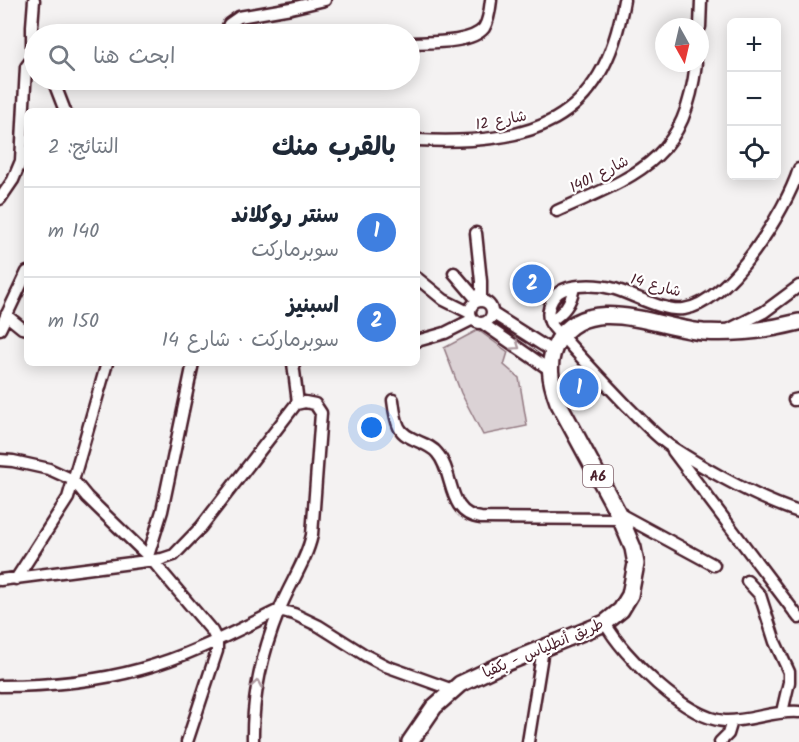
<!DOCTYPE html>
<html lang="ar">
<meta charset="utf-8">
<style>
:root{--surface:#fff;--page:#f6f6f7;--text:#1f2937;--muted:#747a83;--line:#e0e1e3;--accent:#4a1f2b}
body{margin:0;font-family:Kalam,"Playpen Sans Arabic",sans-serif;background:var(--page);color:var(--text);direction:rtl}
.controls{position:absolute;right:18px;top:18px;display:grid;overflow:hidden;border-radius:9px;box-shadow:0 3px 15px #0003}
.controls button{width:54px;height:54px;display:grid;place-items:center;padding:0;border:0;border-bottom:2px solid var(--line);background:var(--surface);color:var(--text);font:30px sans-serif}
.compass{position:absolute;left:655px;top:18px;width:54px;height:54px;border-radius:50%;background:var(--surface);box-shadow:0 3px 15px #0003;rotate:172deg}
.you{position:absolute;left:372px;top:428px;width:21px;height:21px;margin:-15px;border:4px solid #fff;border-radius:50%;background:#1a73e8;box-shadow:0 0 0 9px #1a73e833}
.badge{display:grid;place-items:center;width:39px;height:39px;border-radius:50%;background:var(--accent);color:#fff;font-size:20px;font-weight:700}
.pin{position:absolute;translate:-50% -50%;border:3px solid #fff;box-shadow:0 2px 6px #0006}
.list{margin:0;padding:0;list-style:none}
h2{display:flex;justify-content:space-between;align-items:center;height:78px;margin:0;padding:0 24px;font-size:26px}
h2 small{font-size:20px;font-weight:400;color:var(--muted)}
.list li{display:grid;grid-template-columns:39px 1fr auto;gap:18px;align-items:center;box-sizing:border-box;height:90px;padding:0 24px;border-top:2px solid var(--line)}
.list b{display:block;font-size:22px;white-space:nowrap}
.list p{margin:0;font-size:20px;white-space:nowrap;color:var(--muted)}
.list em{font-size:20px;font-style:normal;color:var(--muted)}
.icon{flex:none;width:33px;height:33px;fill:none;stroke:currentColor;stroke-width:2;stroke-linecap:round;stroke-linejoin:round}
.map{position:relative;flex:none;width:799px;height:742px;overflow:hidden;direction:ltr}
.search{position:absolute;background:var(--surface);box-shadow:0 3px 15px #0003;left:24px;top:24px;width:396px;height:66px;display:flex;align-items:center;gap:15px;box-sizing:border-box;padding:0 21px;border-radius:33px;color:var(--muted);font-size:22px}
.panel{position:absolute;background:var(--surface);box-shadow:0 3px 15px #0003;left:24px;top:108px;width:396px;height:258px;border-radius:9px;direction:rtl}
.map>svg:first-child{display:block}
</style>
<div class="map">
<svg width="799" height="742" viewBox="0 0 799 742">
<rect width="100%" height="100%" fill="#f4f2f2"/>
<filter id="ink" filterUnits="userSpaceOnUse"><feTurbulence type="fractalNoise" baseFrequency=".0167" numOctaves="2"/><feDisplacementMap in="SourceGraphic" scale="12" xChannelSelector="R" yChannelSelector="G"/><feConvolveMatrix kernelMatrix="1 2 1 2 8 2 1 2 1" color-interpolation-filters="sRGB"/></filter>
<g filter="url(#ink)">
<path fill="#dbd2d5" stroke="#927880" stroke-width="1.5" d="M478,330L508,352L504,365L519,378L527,426L483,435L461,393L444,348Z"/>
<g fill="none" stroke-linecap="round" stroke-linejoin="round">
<defs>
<path id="minor" d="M34,0L32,26V59H34
M700,27L701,0
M228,34L226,31L229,24L239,17L291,8L325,0
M410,43C429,42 471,44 484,28C489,20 490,9 491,0
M53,80L65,111
M417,140C530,145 603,125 624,0
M799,169C786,210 730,302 684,309C664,312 634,295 615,289C604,286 590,285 579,286C571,287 564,288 558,293C550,300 546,313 550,322C553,328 558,332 562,336C583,360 605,383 627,406C640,419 654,435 670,446C710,472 754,497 799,512
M0,199L13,180L21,161L26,67L32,59
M557,211C637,175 685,161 696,63
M476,233L481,281V301
M454,273L478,301
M417,278L444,300L470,313
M470 312a11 11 0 1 1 22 0a11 11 0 1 1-22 0Z
M492,313L552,351
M6,315L22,328L27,329
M550,321C564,313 571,303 574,287
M482,323L550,370
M0,329L27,272
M728,330L764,312L799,286
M417,341L445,333L473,319
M293,363L298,403
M393,400C394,408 395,419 399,427C405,441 428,441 437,453C455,473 446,514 481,518L621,519
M794,400L799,399
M673,451L799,618
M0,460L13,461L49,469L73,480L87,497L151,559L212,631L217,641V651L187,742
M618,513L714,565
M148,556L162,511L193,363
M16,579L68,498L107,363
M0,580L162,559L174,555L201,527L296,404L305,402L315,404L321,413L312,535C306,562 289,585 279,611C262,653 252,697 253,742
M747,581L760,595L775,642L789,672V682L782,712
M605,623C623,656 686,719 725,721C749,722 774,710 799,712
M0,686C45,686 98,681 141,669C189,656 234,632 279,610L294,614L319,626L365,655L386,666L453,690
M528,742L543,649
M720,742L728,734L732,721"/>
<path id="highway" d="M410,742L434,707L460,684L496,667L605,623L621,610L630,595L636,564L633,548L618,513L558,402C550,381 546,361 558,341C587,292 659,328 703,332C736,334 768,330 799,322"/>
</defs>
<use href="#minor" stroke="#4a1f2b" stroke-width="15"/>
<use href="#highway" stroke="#4a1f2b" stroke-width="20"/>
<use href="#minor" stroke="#fff" stroke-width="10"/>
<use href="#highway" stroke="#fff" stroke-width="15"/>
</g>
<defs><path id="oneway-chevron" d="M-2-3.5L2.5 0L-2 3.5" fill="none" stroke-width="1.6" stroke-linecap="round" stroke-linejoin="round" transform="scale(1.5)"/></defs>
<g stroke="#ae9aa0">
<use href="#oneway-chevron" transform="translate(516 346) rotate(35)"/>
<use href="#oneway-chevron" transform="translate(257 684) rotate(-80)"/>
</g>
</g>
<g text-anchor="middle" stroke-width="4.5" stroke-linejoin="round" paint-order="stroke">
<rect fill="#fff" stroke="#80626b" stroke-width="1.5" x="583" y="465" width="30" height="22" rx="4.5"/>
<g font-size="14" font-weight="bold" fill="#4a1f2b">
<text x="598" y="481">A6</text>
</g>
<g font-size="15" fill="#4a1f2b" stroke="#fff">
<text transform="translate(501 120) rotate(-11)" y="5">شارع 12</text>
<text transform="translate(599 174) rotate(-27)" y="5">شارع 1401</text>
<text transform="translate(656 285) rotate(15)" y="5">شارع 14</text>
<text transform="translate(543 648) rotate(-23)" y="5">طريق أنطلياس - بكفيا</text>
</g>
</g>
</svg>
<div class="controls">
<button>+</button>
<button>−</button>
<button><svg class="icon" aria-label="locate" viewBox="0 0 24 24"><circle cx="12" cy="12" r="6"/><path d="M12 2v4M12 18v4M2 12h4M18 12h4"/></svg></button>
</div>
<svg class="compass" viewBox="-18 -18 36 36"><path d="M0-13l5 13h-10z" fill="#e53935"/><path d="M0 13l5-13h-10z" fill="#747a83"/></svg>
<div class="you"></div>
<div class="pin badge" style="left:579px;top:388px;background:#3f7fe0">1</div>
<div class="pin badge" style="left:532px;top:284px;background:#3f7fe0">2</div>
<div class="search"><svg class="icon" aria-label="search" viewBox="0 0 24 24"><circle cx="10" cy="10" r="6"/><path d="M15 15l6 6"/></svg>ابحث هنا</div>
<section class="panel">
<h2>بالقرب منك<small>النتائج: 2</small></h2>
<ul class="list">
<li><span class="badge" style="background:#3f7fe0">1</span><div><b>سنتر روكلاند</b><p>سوبرماركت</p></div><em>140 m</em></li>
<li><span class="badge" style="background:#3f7fe0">2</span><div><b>اسبنيز</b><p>سوبرماركت · شارع 14</p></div><em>150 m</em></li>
</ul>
</section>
</div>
